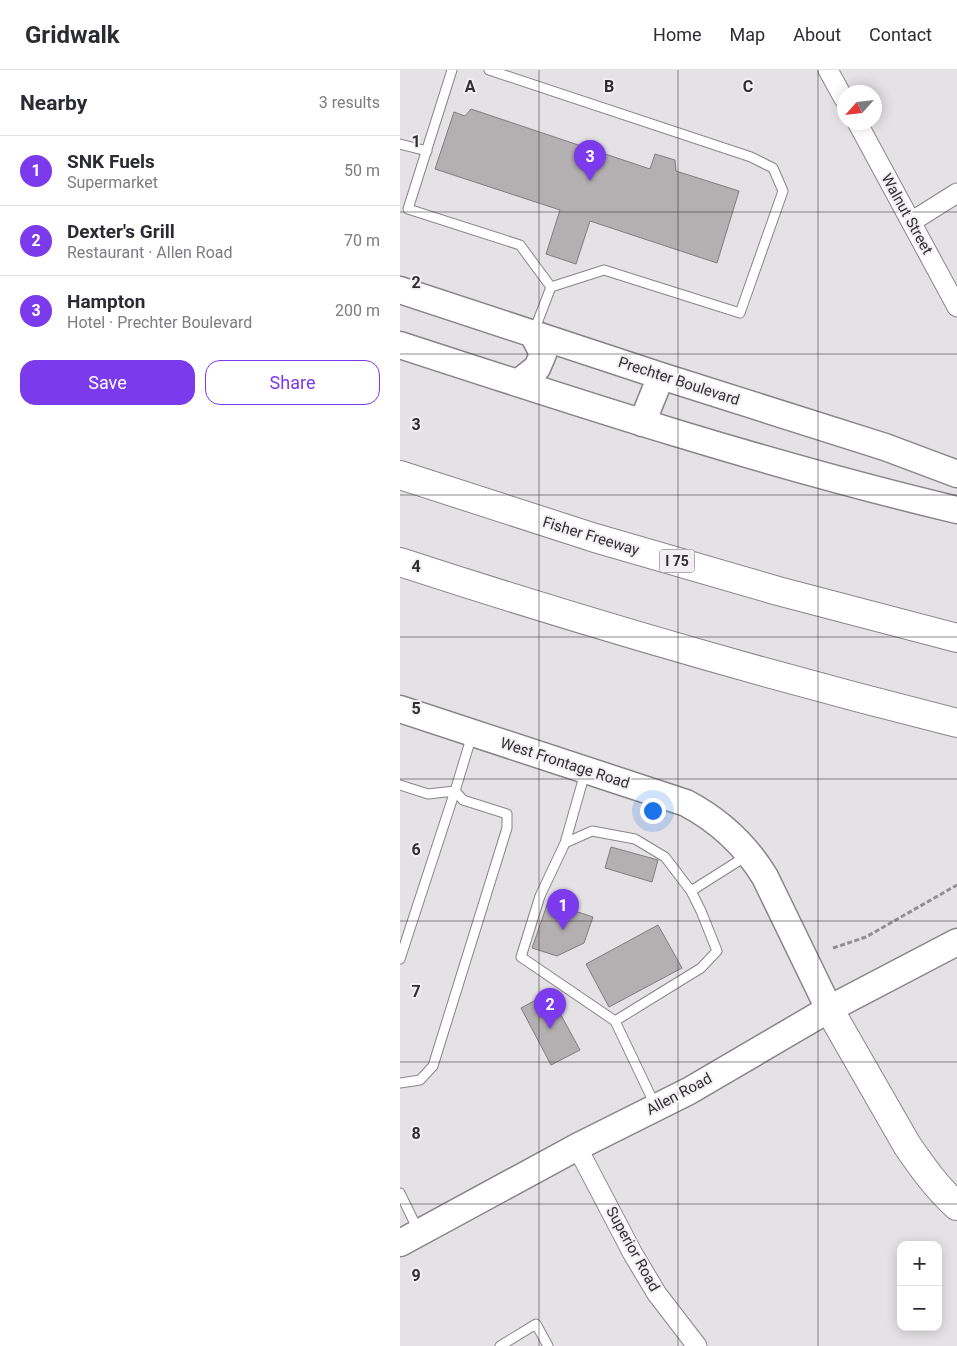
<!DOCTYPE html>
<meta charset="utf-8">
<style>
:root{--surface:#fff;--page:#f7f7f7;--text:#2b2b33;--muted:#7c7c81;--line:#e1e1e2;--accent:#7c3aed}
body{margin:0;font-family:Roboto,sans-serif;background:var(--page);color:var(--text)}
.controls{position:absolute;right:15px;bottom:15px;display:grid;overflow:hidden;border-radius:10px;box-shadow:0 2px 12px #0003}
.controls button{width:45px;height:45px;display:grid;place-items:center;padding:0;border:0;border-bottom:1px solid var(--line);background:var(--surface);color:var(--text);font:25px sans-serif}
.compass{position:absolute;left:437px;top:15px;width:45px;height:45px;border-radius:50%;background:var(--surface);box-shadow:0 2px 12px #0003;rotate:243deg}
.you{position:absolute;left:252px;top:740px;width:18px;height:18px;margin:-12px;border:4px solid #fff;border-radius:50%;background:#1a73e8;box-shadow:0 0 0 8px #1a73e833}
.badge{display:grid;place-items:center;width:32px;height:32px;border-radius:50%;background:var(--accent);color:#fff;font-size:16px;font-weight:700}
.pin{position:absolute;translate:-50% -41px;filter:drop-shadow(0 1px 2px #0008)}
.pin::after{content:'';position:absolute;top:26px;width:18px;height:15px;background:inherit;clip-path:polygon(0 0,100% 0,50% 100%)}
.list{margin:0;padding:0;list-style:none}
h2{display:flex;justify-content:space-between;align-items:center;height:65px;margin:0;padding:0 20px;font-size:21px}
h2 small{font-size:16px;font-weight:400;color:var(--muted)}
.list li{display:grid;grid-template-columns:32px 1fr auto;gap:15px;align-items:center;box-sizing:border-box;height:70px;padding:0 20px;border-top:1px solid var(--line)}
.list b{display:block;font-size:19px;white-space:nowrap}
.list p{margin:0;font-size:16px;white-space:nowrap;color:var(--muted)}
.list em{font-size:16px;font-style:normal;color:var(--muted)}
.actions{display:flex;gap:10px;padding:15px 20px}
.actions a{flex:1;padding:11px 0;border:1px solid var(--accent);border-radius:15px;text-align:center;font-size:18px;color:var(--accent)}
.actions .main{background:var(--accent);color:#fff}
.map{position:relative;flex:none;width:557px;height:1276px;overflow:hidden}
header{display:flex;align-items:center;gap:30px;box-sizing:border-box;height:70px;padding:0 25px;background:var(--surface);border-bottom:1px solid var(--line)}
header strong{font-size:24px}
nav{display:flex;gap:28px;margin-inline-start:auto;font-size:18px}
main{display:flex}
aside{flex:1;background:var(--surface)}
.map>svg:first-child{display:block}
</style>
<header>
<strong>Gridwalk</strong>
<nav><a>Home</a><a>Map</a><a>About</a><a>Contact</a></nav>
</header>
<main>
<aside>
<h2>Nearby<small>3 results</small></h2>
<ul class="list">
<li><span class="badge">1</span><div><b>SNK Fuels</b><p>Supermarket</p></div><em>50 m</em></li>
<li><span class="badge">2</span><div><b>Dexter's Grill</b><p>Restaurant · Allen Road</p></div><em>70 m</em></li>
<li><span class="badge">3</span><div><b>Hampton</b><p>Hotel · Prechter Boulevard</p></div><em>200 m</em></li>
</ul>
<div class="actions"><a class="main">Save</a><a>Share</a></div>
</aside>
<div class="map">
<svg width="557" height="1276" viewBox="0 0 557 1276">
<rect width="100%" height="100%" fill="#e5e2e5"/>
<path fill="#b4b0b1" stroke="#817d7e" d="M71,39L250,99L255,84L275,90L276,101L339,121L317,193L190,151L176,194L146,184L160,140L35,99L54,42L65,46Z
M211,777L258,790L252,812L205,798Z
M148,832L193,847L184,873L157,886L132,878Z
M258,855L282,898L209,937L186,894Z
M149,923L180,980L151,995L121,938Z"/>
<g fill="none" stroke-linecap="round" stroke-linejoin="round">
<defs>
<path id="service" d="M52,0L8,139L120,175L151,217
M89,0L351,87L373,98L383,121L340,243L204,200L151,217
M0,74L27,81
M134,261L151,217
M0,715L28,724L55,721L0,889
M165,773L185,703
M291,821L348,785
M215,951L121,887L140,826L165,773L192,761L235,769L265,787L291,821L301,841L317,881L301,898L215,951L255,1035
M0,1013L20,1010L33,996L107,758V744L63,730L55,721L72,665
M0,1123L18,1160
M100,1276L136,1254L148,1276"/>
<path id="minor" d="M428,0L444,29
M457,52L557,237
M511,152L557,123
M177,1077L233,1184L257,1224L297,1276"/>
<path id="secondary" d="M0,220L261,306L485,377L557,404
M0,275C184,335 368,395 557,440
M118,313L137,298L143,284L133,264
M242,353L261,306
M0,639L286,733C320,751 345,774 365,807L429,939
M0,1173L177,1077L289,1021L429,939L557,872"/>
<path id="motorway" d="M0,405L195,468L378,521L557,568
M0,492C184,552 370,606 557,653
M429,939L507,1075C522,1097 537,1118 557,1136"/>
</defs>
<use href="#service" stroke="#888588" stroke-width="11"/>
<use href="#minor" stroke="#888588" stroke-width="21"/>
<use href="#secondary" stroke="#888588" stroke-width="29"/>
<use href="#motorway" stroke="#888588" stroke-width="30"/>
<path stroke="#918f91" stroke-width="3" stroke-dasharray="5 2.5" stroke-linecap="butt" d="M433,878L466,867L557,815"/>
<use href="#service" stroke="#fff" stroke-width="9"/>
<use href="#minor" stroke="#fff" stroke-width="19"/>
<use href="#secondary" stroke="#fff" stroke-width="26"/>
<use href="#motorway" stroke="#fff" stroke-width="28"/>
</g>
<path fill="none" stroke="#302f30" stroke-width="1" stroke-opacity="0.55" d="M139,0V1276M278,0V1276M418,0V1276M0,142H557M0,284H557M0,425H557M0,567H557M0,709H557M0,851H557M0,992H557M0,1134H557"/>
<g text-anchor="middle" stroke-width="4" stroke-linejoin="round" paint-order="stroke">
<rect fill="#f2eff2" stroke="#6a696a" stroke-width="1" x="259.5" y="479.5" width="35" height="23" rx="4"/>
<g font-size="14" font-weight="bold" fill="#302f30">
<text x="277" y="496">I 75</text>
</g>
<g font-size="15" fill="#302f30" stroke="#f2eff2">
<text transform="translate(507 144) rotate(61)" y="5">Walnut Street</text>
<text transform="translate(279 311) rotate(18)" y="5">Prechter Boulevard</text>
<text transform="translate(191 466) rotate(17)" y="5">Fisher Freeway</text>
<text transform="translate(165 693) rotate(18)" y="5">West Frontage Road</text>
<text transform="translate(279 1024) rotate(-28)" y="5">Allen Road</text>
<text transform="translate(233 1179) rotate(61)" y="5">Superior Road</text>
</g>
</g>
<g font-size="16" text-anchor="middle" font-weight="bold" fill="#302f30" stroke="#f2eff2" stroke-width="4" stroke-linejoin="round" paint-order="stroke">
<text x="70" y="22">A</text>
<text x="209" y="22">B</text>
<text x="348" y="22">C</text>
<text x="16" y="77">1</text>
<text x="16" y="218">2</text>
<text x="16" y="360">3</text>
<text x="16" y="502">4</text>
<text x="16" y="644">5</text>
<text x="16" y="785">6</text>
<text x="16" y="927">7</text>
<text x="16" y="1069">8</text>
<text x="16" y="1211">9</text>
</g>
</svg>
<div class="controls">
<button>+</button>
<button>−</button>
</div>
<svg class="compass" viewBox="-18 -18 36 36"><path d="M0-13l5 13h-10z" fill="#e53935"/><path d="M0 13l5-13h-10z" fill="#7c7c81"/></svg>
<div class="you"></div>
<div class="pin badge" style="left:163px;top:860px">1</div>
<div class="pin badge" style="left:150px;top:959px">2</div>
<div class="pin badge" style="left:190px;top:111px">3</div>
</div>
</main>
